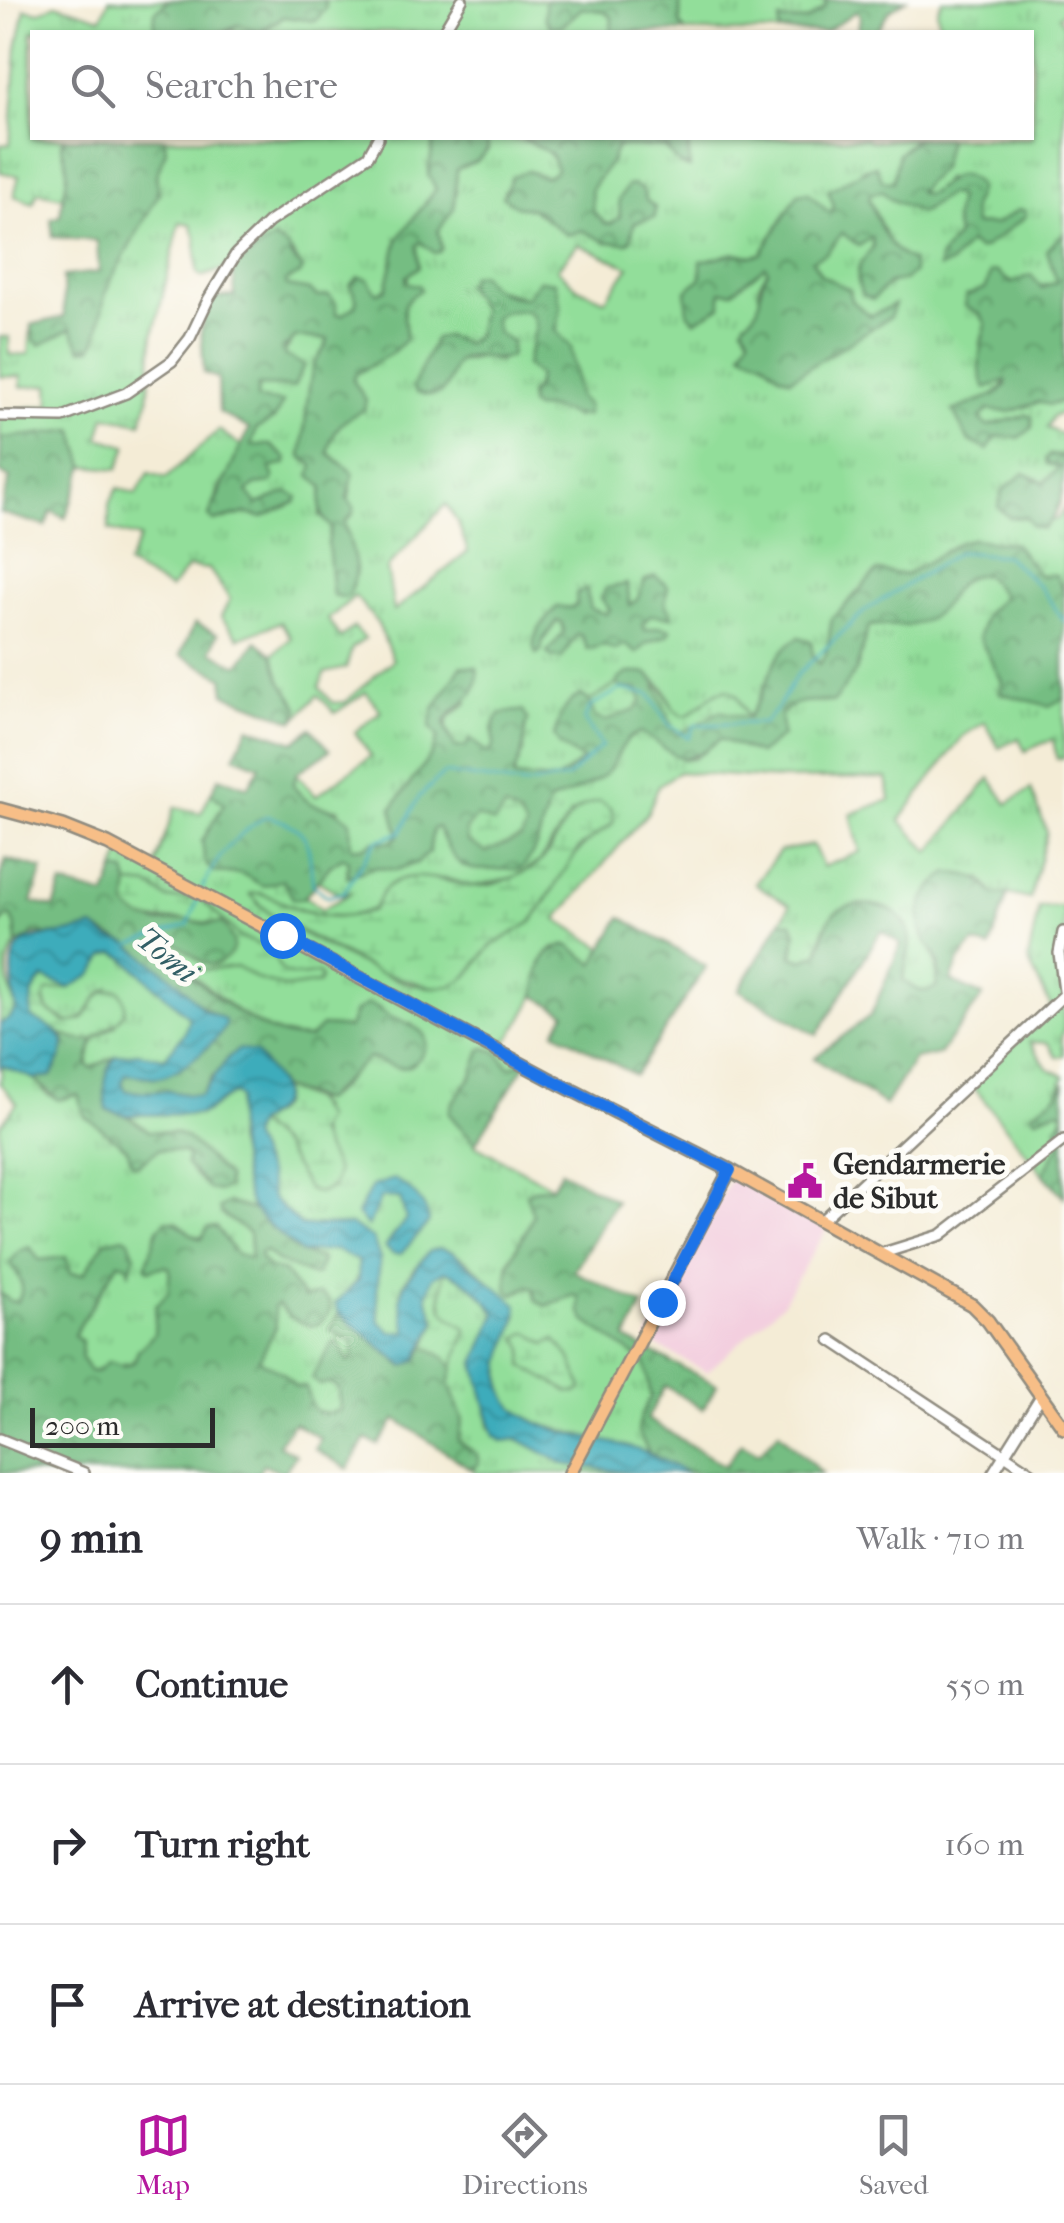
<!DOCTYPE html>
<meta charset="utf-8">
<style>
:root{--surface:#fff;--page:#f7f7f7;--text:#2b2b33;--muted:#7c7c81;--line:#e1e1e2;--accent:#b5179e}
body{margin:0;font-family:"IM FELL French Canon",serif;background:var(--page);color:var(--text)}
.scale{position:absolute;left:30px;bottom:25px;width:185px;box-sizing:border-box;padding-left:10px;border:5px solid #2b2b2b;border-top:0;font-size:28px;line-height:35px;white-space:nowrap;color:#2b2b2b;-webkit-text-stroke:8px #fdfcf7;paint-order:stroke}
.stop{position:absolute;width:30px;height:30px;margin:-22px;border:8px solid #1a73e8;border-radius:50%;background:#fff}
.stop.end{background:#1a73e8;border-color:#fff;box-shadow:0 2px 10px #0008}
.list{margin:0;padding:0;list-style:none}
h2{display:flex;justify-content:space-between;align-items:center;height:130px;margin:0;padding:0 40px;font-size:42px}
h2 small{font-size:32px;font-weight:400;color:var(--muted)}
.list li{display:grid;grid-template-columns:65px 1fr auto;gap:30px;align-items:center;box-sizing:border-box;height:160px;padding:0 40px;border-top:2px solid var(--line)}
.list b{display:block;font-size:38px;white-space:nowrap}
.list em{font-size:32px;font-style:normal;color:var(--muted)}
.icon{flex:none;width:55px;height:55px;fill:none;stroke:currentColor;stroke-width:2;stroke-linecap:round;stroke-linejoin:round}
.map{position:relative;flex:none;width:1064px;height:1473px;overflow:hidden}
.search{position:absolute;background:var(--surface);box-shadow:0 2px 8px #0004;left:30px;right:30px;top:30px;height:110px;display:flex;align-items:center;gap:25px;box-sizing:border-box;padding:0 35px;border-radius:0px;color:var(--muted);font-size:38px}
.sheet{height:610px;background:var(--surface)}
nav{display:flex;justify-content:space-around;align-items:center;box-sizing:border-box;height:140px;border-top:2px solid var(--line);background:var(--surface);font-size:28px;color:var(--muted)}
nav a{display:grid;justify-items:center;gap:5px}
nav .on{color:var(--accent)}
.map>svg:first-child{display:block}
</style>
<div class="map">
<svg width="1064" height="1473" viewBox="0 0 1064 1473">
<defs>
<pattern id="grass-tufts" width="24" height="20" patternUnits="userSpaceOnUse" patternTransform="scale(2.5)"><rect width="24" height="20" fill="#92de9a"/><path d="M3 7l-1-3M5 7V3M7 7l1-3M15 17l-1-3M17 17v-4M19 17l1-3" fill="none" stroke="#7ebf85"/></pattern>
<pattern id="forest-crowns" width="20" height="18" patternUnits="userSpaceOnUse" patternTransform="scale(2.5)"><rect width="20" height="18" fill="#75bd82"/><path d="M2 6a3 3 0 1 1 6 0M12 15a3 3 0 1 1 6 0" fill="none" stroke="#609a6b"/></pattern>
<pattern id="wetland-marsh" width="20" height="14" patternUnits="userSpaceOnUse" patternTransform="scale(2.5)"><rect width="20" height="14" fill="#92de9a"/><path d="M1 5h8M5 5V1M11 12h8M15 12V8" fill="none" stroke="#7ebf85"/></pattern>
<pattern id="water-waves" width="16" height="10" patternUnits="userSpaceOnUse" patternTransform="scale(2.5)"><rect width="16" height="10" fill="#3dacbb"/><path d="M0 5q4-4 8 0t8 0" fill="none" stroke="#338c98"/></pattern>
</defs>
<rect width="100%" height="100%" fill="#fdfcf7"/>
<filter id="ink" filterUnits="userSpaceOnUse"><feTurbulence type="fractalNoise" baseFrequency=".01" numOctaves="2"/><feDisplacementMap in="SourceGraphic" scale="20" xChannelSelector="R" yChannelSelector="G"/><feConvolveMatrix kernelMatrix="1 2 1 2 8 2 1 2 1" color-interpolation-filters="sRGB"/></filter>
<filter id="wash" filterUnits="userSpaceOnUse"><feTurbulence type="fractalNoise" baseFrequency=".0048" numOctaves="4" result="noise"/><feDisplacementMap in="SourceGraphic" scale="40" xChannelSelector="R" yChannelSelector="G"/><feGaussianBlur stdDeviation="2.25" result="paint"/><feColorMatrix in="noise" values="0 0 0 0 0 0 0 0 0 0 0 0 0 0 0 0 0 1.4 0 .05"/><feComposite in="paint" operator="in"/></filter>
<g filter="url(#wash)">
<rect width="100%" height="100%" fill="#f4ecd6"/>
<path fill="#f3cfdf" d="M733,1174L827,1229L781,1305L707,1372L646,1340Z"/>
<path fill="url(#grass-tufts)" stroke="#5e8462" stroke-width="2.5" fill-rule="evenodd" d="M109,0H169L155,12L154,32H32V138H65L61,144L69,170V181L62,197L38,192L33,203L14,196L19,176L0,172V145L10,144L17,48L25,9L40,12L56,4L101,18Z
M325,0H545L546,18L562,26L582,8L603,11L612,17L611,32H227L238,25L265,30L283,17L316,21L326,8Z
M680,0H826L825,7L806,21L780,20L779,32H685L680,24Z
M942,0H1064V12L1059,16L1064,26V233L1047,250L1057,282C1034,292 1013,284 991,272L980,314L986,324L980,344L1001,380H1006C1000,400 972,404 953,411L996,436L1019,438L1032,428V417L1027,416L987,426L980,418L988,410L1010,412L1040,402L1050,405L1064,401V412L1052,417L1047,428L1064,435V456L1050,455L1061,467L1044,482L1026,517L1057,520L1064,508V592L1056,575H1039L1015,544L972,539L961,542L906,575L878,571C861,586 850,603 832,618L826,655L820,665L799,637C768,654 769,693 748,718L737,695L717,692L686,716L676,714L664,688L647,673L619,679L611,691L590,701L581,695L560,745L583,761L556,780L514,778L515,767L523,752V730L492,728L495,745L488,754L455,747C442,719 443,722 467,703L461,666L432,754L392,808L399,835L391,842C373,841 366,849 351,847L338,809C315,807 305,804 293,785L297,774L316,796L371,756L355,732L381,711L366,692L335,713L318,695L294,721L299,708L280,679L273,655L291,638L281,622L239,638L221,617L230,599L209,569L188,567L170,589L127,565L140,538L109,530V504L118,488L136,494L149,473L166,478L219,430L241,446L233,468L220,486L209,516L218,521L246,513L257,504L247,492L270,468L285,464L250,446L256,429L274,419L282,403L257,399L258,385L296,337L328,339C326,350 317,356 314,367C305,397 307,425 301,456L314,465L323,487L320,515L331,527L328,544L356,570C351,555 352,540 344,527L353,473L328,452L331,436L344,418L355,375L393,352L406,335C400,306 408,273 416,245L421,242L434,252L442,248L438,231L454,208L457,169L477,161L488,150L487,138C513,138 550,138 557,169L550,178L528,171L504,191V197L516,206L533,209L567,235L582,230L606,242L627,243L631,239L634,223L620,217L611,224L605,223L593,211L591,189L611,161L617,145L665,147L679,164L689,168L688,138H867L871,141L916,138L899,153L893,182H883L865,168L853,180L828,190L834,206L832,211H827L808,193L798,194L761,254L751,256L735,253L719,295L721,290L732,292L765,266L768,270L759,284L760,306L744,326L763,360L780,375L893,305L872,316L851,301L850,290L821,275L812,260L826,253L842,233L872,236L873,298L890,283L905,280L869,198L871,194L882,191L890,199L948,194L958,197L954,219L957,236L940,257L950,264L969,243L1020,209L996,224L974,225L971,208L946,178L936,191L926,196L917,191L941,168L948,138H1032V32H941L937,11ZM578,244L629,267L605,300L578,288L557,269ZM466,285L489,287L561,308L556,331C578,354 579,386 576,417L551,406L535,409L538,375L526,364L536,327L533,316L525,310L502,312L494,318L497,334L512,342L499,361L483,357L456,362L446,336L466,344L476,337L482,309ZM446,504L459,525L468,552L394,611L387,568ZM586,590L591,609L606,615L610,610L601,598L629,606L637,600L650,615L643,624L645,630L660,627L668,635L646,643L637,653L625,644L603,645L577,633L562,657L548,652L565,633L562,622L557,621L543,640L557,607L573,608ZM355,596L378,624L393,660L345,702L333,703L319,687L325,673L346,668L352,648L365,639L354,627L340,638L328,619Z
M164,138H434L428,175L436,189L398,239L386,289L357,300L356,306L341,315L336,314L309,290L287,286L285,281L303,269L288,247L201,277L197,273L196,239L191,224L180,222L153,336L148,401L141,423L105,416L99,438L127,446L118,469L85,466L73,430L0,440V411L50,405L49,385L21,387V376L0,377V337H9V355L29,354L31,325L35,341L71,329L97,337L105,294L112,278L159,193L156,176L166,150Z
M974,574H985L1002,593V599L985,614L979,637L1003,682L1049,705L1064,698V758L1057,759L1053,739L1025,751L1019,738L999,748L985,722L963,736L900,820L930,852L990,778L1007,804L1031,789L1047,832L1030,899L1008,894L995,895L981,878L923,935C935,954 940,964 936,987C922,995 915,990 902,980L910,935L906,925L825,927L818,954L803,960L793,956L796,933L792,923L781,921L790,905L755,884L780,851L813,845L823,867L860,852L851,814L890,800L887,778L780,779L679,772L659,785L648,812L557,919L603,948L594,964L556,947C534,958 542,977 534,997C527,1014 514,1030 504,1046L529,1059L510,1068L496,1051L481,1050L472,1076L452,1103L475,1145L553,1187L536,1189L534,1215L508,1264L514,1294L529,1286L534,1289L536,1300L545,1306L575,1294L580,1298V1311L645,1363C647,1373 652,1388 650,1397C644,1428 629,1416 649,1453L543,1425L519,1413L508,1402L502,1387L501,1353L518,1315C495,1290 474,1257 440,1248C423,1261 400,1275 400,1300C401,1311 407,1321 407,1332L391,1333L379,1321L377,1292L380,1259L351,1225L301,1226L272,1198L268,1175L251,1137L256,1123L282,1146L308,1189L323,1192L332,1188L337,1172C322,1146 316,1138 320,1108L312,1100C338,1103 348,1070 368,1058L399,1068L412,1024L391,1018L378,1007L355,1012L349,1028L322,1026L310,1038C260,1039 225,1000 187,971L238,967L257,979L296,978C281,974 276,966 274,951L240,937L200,898L168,899L150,886L129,884L126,873L115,870L123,849L155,866L175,807L201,813L211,793L224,804L202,841L214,872L243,874L263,886L283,880L322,909L353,892L341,895L318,881L330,866L344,857L348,860V876L374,867L396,870L429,852L433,829L438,826L536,846L549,802C565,794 585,788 600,778C620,765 616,740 641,732L683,759H694L720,739L781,714C791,703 840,680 856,671L868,628L872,625C894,626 917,629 935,613C952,599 951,585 974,574ZM571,814L609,827C569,851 565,872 542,908C530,926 511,933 494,944C481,953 476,971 464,978C457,982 442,986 435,987C396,990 288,928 257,903L261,893C296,909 334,926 373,909L388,887L408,878L447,879L473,886L512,878L540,861Z
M1039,907H1064V1031L1061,1037L1064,1055L1057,1057L1048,1043L1030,1042L1047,1068L1064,1076L1058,1094L1036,1118L1058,1110L1063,1112L1059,1146L1043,1174L972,1085L1051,1007L1028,960Z
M10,914L15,924L17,944C0,965 9,985 16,1009L10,1018L0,1024V924Z
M115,953L123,957L189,1017L185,1032L165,1058C136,1053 118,1056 91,1068L87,1064L94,1039L116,1025L108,989C91,997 91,1017 72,1024L48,1011L44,996L47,991C78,980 83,987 105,956Z
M3,1065L34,1079L48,1095L64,1099L73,1094L78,1095L85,1117C107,1130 125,1143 138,1164L159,1149L185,1152L188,1157L186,1164C198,1177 208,1197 227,1187L176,1133L149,1131L126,1115L201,1114C215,1109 221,1096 236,1094L239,1099L236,1141L254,1210L229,1203L221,1214L249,1233L251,1260L236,1254L216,1227C195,1244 195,1236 176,1221L165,1266L170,1268L168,1293L156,1305L154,1334L138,1351L134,1362L90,1371L81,1358V1341L74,1335L118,1263L127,1265L135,1255L105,1241L84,1274L71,1273L23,1281V1293L17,1302L10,1301L0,1293V1126L17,1103L0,1083Z
M335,1249L358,1261C363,1282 349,1290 335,1304L339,1313L330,1329L353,1341V1358L349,1362L339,1343L330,1383L339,1388L341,1410L330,1414L315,1411L283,1373L259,1360L276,1327L273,1306L278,1304L290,1317L304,1298L284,1272L268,1267L260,1259V1253L265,1251L277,1261L301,1253Z
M444,1271C464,1277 486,1296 496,1314L475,1363L489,1408V1426L502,1441L518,1439L564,1464L632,1473H477L470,1468H475L458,1442C465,1411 455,1414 450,1387C447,1370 459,1349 466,1334C437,1310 440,1307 444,1271Z"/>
<path fill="url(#forest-crowns)" stroke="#507456" stroke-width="2.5" d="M169,0H325L326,8L316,21L283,17L259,32L238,25C224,34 210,35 194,29L187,32H154L155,12Z
M545,0H680V24L685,32H611L612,17L603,11L582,8L562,26L551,27L545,18Z
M826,0H906L889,11L876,32H858L860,15L855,12L825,32H779L780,20L806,21L825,7Z
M65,138H164L166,150L156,176L159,193L112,278L105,294L97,338L92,348L81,349L71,329L40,345L35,341L31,325L64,317L63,276L99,272L97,241L53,237L51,219L60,216C64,179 73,182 61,144Z
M434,138H487L488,149L477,161L457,169L454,208L438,231L442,248L439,252L434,253L421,242L417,245L419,267L406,277L408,283L419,285L421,290C392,307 409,315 405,340L393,352L355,375L353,380L366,400L364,410C342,419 333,429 328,453L353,473L347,499L354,507V513L345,522C347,534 356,558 356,571C356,578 351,588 349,596L344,598L333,595L328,543L331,527C317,513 320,505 323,487L310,476L313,465L301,456C307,425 305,398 313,368C316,357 326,350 328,339L296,337L284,349V355L304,365L294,387L258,386L257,399L283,402L274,419L256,429L251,445H271L287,459L285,464L270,468L274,478L271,483L255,485L247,492L257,504L288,492L298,497L296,502L262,518L246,513L213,521L209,516C223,487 234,459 249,429L219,412L218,378L204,373L201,328L210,298L235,296L233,267L273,239L288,247L292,257L303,269L300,274L286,281L287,286L309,290L318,297L329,295L336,303V314L342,315L356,306L357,300L350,285L358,277L368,279L376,293L386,289L398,239L436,189L428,175Z
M522,138H688L690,168L679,164L665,147L617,146L611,161L591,189L593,211L605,223L611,224L620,217L619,200L627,186L633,185L643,190L646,200L655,207V217L634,223L631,240L627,243L606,242L582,230L567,235L533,209L516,206L503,197L512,176L528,171C542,177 547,181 557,169L551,154Z
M916,138H948L941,168L918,192L926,195C946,186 958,159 979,187L972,208L974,225L996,224L1020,209L1026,211L1025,217L984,248L978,250L969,243L950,264L939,268L940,257L957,236L954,219L958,197L948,194L921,213L890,199L882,191L871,194L869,199C879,223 886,250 912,261L914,272L905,280L889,283L873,299L862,295C853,272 858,265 873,247L872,237L859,246L842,233L826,253L812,260L821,275L850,290L851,301L871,316L895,304L890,317L790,379L780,375L763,360L742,352L750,336L743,326L745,321C768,307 753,293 768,271L765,266L732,292L721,291V306L695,321L688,313L686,291L701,278V261L735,253L751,256L761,254L798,194L808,192L827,211H832L834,206L828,190C844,184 861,169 876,166L883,181L893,182L899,153Z
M1064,233V401L1050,405L1039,402L1010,412L988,410L980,418L987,426L1027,415L1032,417V428L1019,438L996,436L988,450L968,440L953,411L999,393L1006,385V380L986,388C974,370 981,344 986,324L980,314L965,306L966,296L986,288L991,272L996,271L1011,283L1031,275L1042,288L1057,282L1047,250Z
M481,274C490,290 508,297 526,298L539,280L555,282L561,308L556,331L571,347L578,397L587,405V415C566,418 559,405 535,409L530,406L529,395L536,387L538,376L526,365L536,327L533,316L525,310L503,312L494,318L497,333L512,341L510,357C495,362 476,352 461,359C446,366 457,406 416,392L413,387L435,338L446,336L466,344L476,337L481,309L466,285L470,276Z
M74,430L85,466L65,518L51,511L46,526L0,513L10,478L0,473L1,438Z
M1050,455L1064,456C1064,487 1064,510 1043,529L1032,526L1026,517L1010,518L998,507L1002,491L1024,473L1044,482L1060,467L1047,464L1046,458Z
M972,539L1015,544L1039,575H1056L1064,592V698L1049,706L1000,693L1002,682L979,637L985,614L1001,599L1002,594L985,575C955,572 955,596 936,613C919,629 894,626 872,625L868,628L856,671L834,702C814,701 796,698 781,714L782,736L759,754L720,739C679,771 682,758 641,732C616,740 620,765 600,778C585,788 565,795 549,802C542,824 538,855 520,869C467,869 460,879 438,827L433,829L429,852L417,863L396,870L374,867L347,877L348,861L343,857L330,866L304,898L293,899L283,880L263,886L243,874L214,872L205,864L202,841L224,804L211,793L219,777L248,787L260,766L234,756L249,727L294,742L311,728L330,750L297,773L293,785C314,817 326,798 350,821L351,847L362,848L374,841L391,842L399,835L392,808L432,754L438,737L430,727L434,709L461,666L477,668C483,702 447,707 445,723C444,729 452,741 455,747H465L471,739L488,754L494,745C491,719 496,710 523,711L528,720C522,732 526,741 522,753C519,763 515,766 514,777L555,780L583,761L560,745L554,736C559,719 564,702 581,695L590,701L595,717L621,688L617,684L619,679L628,673H647L655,682L676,735L720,711L748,717C769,692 768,654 799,637L811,641L813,657L820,664L826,655L832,618C850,603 861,586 878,571L906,575L960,542Z
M655,576L668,586L665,603L672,617L650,615L643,625L645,630L660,627L671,630L668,635L647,643L637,653L625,644L615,650L603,645L588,650L582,636L577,634L562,658L551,657L547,653L564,632L562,622L557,621L543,640L541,651L536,654C527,637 546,620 557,607L573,608L577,605L576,594L586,589L591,609L606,614L610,610L601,598L606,588L627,584L630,605L637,600L645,580Z
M195,623L218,634L211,651L238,666L257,641L273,655L280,679L299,708L294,721L225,694L223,677L180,655Z
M6,859L43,869L32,902L54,908L62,884L106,896L115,870L126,872L129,884L126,906L157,923L185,919L206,924L222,923C239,942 239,955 214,965L203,963L176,943L171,960C213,990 255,1040 310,1038L322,1026L349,1028L355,1012L368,1004C377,1007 381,1011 389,1016C402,1024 435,1027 424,1051C421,1057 414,1065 407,1067C394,1071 381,1059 368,1058L323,1101L282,1088L256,1053L213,1076L201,1095C188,1097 180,1092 167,1091C152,1090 139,1095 125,1090L122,1082L126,1074L159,1077L224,1019C190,1004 162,966 129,945C118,938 105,936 94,927L68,935L35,934L17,944L15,924L10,915L0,924V877Z
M949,873C972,874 980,877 995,895L1008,894L990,948L974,943L959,961L951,981L983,996L939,1054L914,1059L885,1105L814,1058L871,1015L901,944L881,931L817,1035L739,990L781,921L792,923L796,933L792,956L803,960L818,954C824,942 823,927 831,917C849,895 904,902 909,934C912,947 905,967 903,980C915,990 922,995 936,987C938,979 940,972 939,963C936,952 927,945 923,935C914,910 927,885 949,873Z
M621,917L706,967L635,1075L555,1031L566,1013L535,996C539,970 538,951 568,945L594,964Z
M63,1035L94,1039L87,1064L91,1068L116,1056L111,1063L107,1110L126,1115L149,1131L176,1133L187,1138L227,1176V1187L220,1191L209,1189L186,1164L188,1157L184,1152L159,1149L138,1165L132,1164L127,1148C112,1139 101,1126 85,1117L78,1095L58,1100L34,1079L51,1076L65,1044Z
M485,1048L496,1051L510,1068L529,1059L475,1144C469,1133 457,1126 449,1113L452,1103L472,1076L481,1050Z
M1064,1083V1197L1043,1174L1059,1146L1057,1126L1064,1117L1063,1112L1057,1110L1036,1118L1031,1114L1058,1094Z
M561,1171L616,1201L574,1271L643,1305L626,1339L717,1385L703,1409L665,1386L647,1419L725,1466L741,1443L759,1453L779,1432L822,1473H687L649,1453L638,1432L641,1416L651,1396L645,1363L585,1321L580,1311L579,1298L575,1295L545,1306L536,1300L534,1289L529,1286L513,1294L508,1291C501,1263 524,1241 533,1215L526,1194L536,1189L552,1187Z
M229,1203L254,1210L301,1253L322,1259L318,1274L313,1276L277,1261L265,1251L260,1253V1259L268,1267L284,1272L304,1298L320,1294L329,1301L331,1310L321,1323L310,1326L290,1317L278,1304L274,1306L276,1327L259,1360L283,1373L295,1386L306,1387C311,1410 315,1419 340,1410L339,1388L330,1383L320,1385L312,1378L333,1342L339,1343L348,1362L353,1358V1341L329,1330L339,1313L403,1366L416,1361L426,1346L447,1359L453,1368L449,1384L463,1420L458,1441L477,1454L479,1464L470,1468L396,1419L378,1445L366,1439L348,1469L315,1449L320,1438L294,1423L278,1444L296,1455L284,1473L263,1464L258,1473H0V1293L10,1301L17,1302C27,1286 20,1278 10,1263L19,1251L30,1247L39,1260L66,1257L71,1273L84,1274L105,1241L124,1237L129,1240L135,1256L129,1272L127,1265L118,1263L74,1335L82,1341L81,1358L90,1371L96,1372L109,1361L124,1366L134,1362L138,1351L154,1334L156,1305L168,1293L170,1268L165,1266L149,1270L146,1266L158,1229L166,1220C182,1221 187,1236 202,1239L207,1228L216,1227L236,1254L251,1259L249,1233L221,1213L219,1208Z"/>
<path fill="url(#wetland-marsh)" stroke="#5e8462" stroke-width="2.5" d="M655,682C668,691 670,716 687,716L717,692L728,689L737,695L748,718L720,711L676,736Z
M617,684L621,688L638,689L642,701L635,710L605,721L595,717L590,701Z
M600,801C609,806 616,812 613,823L579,848L532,922L491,946L466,977L451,986L433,987L377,972L270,914L250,894C265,890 280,903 294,908C319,918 349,920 373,910C378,904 379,895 384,890C407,865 446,883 473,886C491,888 517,877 532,868C563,848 557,808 600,801Z
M505,808L519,815L526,828L521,838L486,852L467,841L466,830L477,816L494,823Z
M129,884L150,886L168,899L200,898L240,937L274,951C278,979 295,978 318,973L321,978L319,983L287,988L257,979L238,967L187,971L164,951L165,946L176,943L203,963L214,965C238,955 239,942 222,923C210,924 201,922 189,920C163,916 149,930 126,906Z
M44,978L69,988L47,991L43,1001L49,1011L67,1023L82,1020C95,1005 95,988 119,990C135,1013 117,1022 100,1034C97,1035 96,1038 93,1039C73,1045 49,1026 32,1018C29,1003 32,987 44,978Z
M282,1088L312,1100L325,1118L317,1132L337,1172L333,1187L318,1193L308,1189L282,1146L256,1123C273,1114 285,1109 282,1088Z
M444,1271C440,1304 434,1310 466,1328C467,1342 454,1354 453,1368L447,1359L426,1346L436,1322L427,1297L432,1278Z
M528,1332L546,1344L555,1339L571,1359L582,1388L578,1392H569L523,1366L524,1350L518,1337Z"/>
<path fill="url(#water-waves)" stroke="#346c73" stroke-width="2.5" d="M94,927L108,938L127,943L177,981L204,1010L224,1019L226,1024C221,1040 176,1076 158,1077C148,1078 136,1075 126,1074L122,1082L125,1090C139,1095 152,1090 167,1091C180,1092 188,1097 201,1095L228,1058L239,1049L256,1053C279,1085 300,1100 256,1123L251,1137L268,1175L272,1198L301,1226L351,1225L373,1239L380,1259L377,1292L379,1321L391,1332H407L400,1300L404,1284L429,1251L440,1248L453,1252L517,1304C520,1331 495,1351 502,1386C511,1430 588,1436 623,1445C646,1451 666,1462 687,1473H632L564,1464L518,1439L502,1441L494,1436L475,1363L496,1314C486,1296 464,1277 444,1271L432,1278L427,1297L436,1322L416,1361L404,1366L339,1313L335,1304L359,1280L358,1261L336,1250L301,1253C290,1242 261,1220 253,1209C243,1194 232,1117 239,1099L236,1094C221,1096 215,1109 201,1114L126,1115L107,1110C103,1091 103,1072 116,1056L137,1053L165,1058L185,1032L189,1017L123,957L115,953L105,956L92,975L69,988L44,978C32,987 29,1003 32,1018C67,1035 73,1038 51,1076L34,1079L3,1066L0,1068V1024L10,1018L16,1009C0,917 34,946 94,927Z
M394,1179C409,1187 428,1204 429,1222L401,1254H393L385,1247L406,1219L400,1198L381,1197L368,1227L357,1214L372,1186Z"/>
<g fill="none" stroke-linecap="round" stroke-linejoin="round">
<path stroke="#3dacbb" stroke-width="2.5" d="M202,889C217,855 236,834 267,816C314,829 307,842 313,885L328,897L344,892L376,841L401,832L419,797L444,773L525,785L567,778L602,746L584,720L590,707L621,689L649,694L668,724L689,738L695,725L764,723L778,707L797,675L866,610L959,552L1006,556L1041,588L1064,621
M130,945L188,925L199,896"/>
</g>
</g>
<g filter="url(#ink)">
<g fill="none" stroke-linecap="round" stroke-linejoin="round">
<defs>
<path id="minor" d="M443,32L462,0
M0,416L63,417L126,393L172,361L190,338L209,298L236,254L269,222L368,156L378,138
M1063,932L1059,953L1064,991
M821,1221L1064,995
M880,1254L941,1235L1064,1140
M831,1340L1032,1473
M0,1439L84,1473
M993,1473L1041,1396"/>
<path id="major" d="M0,809L63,826L108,844L548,1078L730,1170L972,1305L988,1321L1064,1428
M570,1473L730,1170"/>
</defs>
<use href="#minor" stroke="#908c80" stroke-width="14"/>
<use href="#major" stroke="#908c80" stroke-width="16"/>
<use href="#minor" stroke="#fff" stroke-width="9"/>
<use href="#major" stroke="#f7be87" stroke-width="11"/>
</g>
</g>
<g fill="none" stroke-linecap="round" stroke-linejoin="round" filter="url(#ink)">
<path stroke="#1a73e8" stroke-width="12" d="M282,935L548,1078L730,1170L662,1302"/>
</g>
<defs>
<symbol id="civic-bare" viewBox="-9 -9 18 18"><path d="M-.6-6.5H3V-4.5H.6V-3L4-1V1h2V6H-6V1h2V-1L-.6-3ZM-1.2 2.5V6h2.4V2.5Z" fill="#b5179e" stroke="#fdfcf7" stroke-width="2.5" paint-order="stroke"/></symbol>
</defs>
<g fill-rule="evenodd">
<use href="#civic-bare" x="780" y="1156" width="50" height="50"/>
</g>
<g text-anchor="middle" stroke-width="10" stroke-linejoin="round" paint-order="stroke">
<g font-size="30" font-weight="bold" fill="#2b2b2b" stroke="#fdfcf7" text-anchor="start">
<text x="833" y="1174">Gendarmerie<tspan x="833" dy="34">de Sibut</tspan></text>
</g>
<g font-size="32" font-style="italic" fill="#325f65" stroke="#fdfcf7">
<text transform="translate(167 955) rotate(39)" y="11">Tomi</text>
</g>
</g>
</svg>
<div class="scale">200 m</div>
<div class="stop" style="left:282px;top:935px"></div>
<div class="stop end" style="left:662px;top:1302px"></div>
<div class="search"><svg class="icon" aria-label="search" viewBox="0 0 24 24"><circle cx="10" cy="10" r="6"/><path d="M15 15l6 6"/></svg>Search here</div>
</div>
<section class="sheet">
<h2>9 min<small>Walk · 710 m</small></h2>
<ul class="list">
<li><svg class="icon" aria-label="ahead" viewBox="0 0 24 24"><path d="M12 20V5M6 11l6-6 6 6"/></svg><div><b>Continue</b></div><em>550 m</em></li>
<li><svg class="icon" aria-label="right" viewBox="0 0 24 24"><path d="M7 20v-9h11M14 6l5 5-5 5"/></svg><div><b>Turn right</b></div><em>160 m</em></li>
<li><svg class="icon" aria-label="arrive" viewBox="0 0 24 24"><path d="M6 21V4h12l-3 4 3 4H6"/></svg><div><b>Arrive at destination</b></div></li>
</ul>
</section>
<nav>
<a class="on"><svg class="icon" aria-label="map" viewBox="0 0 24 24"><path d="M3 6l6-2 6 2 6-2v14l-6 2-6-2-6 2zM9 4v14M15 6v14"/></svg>Map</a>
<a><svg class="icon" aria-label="directions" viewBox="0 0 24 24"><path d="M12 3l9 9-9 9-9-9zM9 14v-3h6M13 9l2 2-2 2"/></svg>Directions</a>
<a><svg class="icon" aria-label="saved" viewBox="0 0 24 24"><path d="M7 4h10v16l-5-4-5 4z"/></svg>Saved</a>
</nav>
